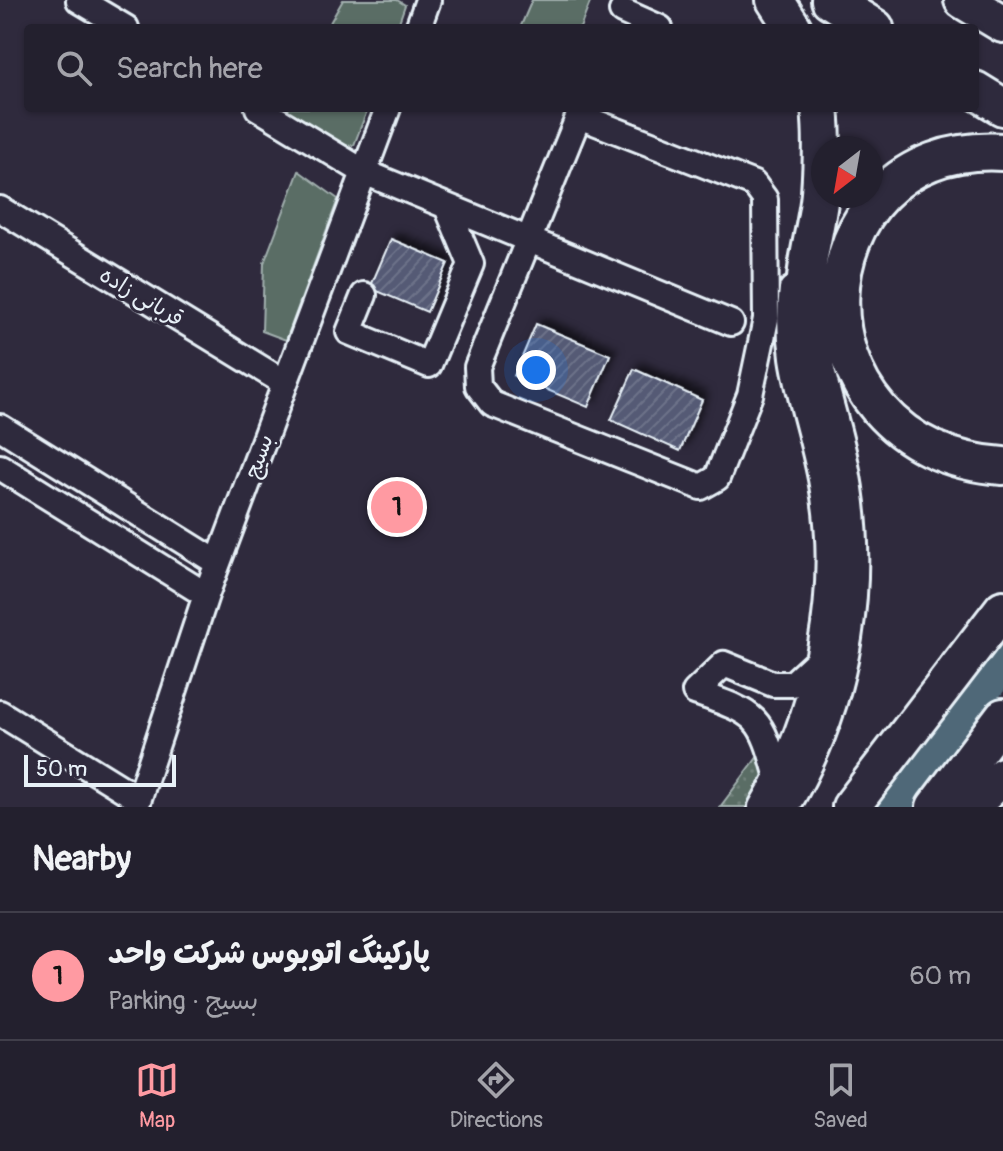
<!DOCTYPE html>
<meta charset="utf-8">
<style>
:root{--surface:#23202e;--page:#2b2836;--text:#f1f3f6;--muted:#a3a3aa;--line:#403e4a;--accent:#ff9aa2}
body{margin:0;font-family:Pangolin,"Playpen Sans Arabic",sans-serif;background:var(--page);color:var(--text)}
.compass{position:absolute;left:811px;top:136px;width:72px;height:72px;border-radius:50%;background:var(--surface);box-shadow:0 2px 6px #0004;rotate:211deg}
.scale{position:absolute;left:24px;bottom:20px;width:152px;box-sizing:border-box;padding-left:8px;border:4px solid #e8f1f8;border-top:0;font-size:22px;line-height:28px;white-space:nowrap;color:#e8f1f8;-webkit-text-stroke:6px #2f2a3d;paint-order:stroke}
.you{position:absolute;left:536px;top:370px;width:28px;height:28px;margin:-20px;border:6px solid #fff;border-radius:50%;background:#1a73e8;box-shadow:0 0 0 12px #1a73e833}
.badge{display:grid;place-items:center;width:52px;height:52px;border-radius:50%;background:var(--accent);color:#111;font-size:26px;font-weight:700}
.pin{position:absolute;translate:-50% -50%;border:4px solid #fff;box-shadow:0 2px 8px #0006}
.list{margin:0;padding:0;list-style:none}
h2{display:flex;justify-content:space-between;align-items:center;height:104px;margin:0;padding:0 32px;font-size:34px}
h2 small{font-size:26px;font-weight:400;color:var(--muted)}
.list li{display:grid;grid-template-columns:52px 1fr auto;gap:24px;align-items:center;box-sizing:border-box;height:128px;padding:0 32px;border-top:2px solid var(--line)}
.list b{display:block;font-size:30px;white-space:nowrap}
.list p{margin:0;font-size:26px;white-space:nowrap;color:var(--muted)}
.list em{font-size:26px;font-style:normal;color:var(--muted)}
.icon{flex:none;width:44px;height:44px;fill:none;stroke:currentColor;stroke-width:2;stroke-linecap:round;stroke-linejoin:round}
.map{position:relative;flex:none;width:1003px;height:807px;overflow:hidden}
.search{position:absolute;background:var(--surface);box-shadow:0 2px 6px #0004;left:24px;right:24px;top:24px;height:88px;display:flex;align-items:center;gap:20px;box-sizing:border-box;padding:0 28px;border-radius:8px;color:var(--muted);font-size:30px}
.sheet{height:232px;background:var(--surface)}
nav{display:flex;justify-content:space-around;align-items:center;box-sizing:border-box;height:112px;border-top:2px solid var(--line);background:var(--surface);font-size:22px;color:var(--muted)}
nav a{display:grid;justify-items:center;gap:4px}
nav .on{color:var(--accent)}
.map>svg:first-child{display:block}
</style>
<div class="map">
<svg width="1003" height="807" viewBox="0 0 1003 807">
<defs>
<pattern id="grass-dots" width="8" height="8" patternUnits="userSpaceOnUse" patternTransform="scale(2)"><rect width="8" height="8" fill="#5a6d65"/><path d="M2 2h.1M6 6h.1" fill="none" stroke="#72827c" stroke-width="1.8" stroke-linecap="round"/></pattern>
<pattern id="building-hatch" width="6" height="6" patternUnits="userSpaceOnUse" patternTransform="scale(2)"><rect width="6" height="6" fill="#545a75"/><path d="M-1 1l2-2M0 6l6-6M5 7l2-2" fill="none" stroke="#6d7289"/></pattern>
<filter id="shadow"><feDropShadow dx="6" dy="-6" stdDeviation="4" flood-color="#0009"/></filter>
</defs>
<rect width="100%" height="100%" fill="#2f2a3d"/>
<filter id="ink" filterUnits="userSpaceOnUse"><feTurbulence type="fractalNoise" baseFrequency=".0125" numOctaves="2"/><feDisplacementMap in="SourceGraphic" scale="16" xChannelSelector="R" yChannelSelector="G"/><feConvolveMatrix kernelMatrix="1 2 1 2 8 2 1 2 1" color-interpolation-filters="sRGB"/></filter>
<g filter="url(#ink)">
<path fill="url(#grass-dots)" stroke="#a1afae" stroke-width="2" d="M759,755L769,771L754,807H720Z"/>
<path fill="#5a6d65" stroke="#a1afae" stroke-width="2" d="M343,0H397L405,5L397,28H327Z
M532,0H591L580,28H520Z
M281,108H368L354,145L337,147Z
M299,171L338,199L286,340L262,331L264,263Z"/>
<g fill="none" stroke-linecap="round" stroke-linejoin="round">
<path stroke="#4f6878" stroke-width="36" d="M892,807L1003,663"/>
</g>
<path fill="url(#building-hatch)" stroke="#e8f1f8" stroke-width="2" filter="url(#shadow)" d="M391,239L448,263L427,312L370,288Z
M536,324L610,355L588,407L514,376Z
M634,369L702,400L680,451L611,420Z"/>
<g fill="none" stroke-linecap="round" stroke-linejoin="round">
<defs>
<path id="minor" d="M79,0L126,28
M622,11L660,28
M418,28L428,0
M258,108L364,172L731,323
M579,116L754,184L765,199L766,319L750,395L717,478L701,487L492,404L478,386L477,367L582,108
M0,209L285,383
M364,295L349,332L429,365L471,264L447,207
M0,427L218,563
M0,467L206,595
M0,713L139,799
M778,778C761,714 757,714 695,692L724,664L773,684H792L817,661
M136,807L206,595L388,108
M761,807C818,712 842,588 821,479C808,411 783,360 792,289"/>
<path id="highway" d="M775,0L793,28
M830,0L875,28
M963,0L1003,24
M975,90L1003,107
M1003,152C793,139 779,451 1003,466
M780,807C845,702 864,576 838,456C826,402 806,352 805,295C805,261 817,227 820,193C822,165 823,135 820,108
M851,807L1003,609
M935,807L1003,717
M970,807L1003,776"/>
</defs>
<use href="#minor" stroke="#e8f1f8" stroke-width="30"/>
<use href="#highway" stroke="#e8f1f8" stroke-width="42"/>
<use href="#minor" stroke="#2f2a3d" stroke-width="24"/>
<use href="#highway" stroke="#2f2a3d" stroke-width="36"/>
</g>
</g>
<g text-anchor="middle" stroke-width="6" stroke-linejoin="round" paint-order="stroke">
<g font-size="22" fill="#e8f1f8" stroke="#2f2a3d">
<text transform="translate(142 296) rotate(31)" y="8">قربانی زاده</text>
<text transform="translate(258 456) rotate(-70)" y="8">بسیج</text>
</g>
</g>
</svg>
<svg class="compass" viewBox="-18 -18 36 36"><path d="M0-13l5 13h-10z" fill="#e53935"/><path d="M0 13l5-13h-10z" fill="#a3a3aa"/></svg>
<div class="scale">50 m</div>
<div class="you"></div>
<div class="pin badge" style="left:397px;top:507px">1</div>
<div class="search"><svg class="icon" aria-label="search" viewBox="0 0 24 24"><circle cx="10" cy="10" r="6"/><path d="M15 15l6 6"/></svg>Search here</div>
</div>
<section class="sheet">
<h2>Nearby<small></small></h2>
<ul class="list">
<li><span class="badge">1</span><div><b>پارکینگ اتوبوس شرکت واحد</b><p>Parking · بسیج</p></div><em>60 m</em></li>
</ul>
</section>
<nav>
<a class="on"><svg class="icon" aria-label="map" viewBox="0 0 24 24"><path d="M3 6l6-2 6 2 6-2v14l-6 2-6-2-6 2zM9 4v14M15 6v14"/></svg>Map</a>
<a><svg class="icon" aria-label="directions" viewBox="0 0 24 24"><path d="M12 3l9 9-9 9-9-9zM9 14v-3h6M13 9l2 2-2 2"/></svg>Directions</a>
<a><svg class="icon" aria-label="saved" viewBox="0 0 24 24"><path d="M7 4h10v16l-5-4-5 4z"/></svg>Saved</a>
</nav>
